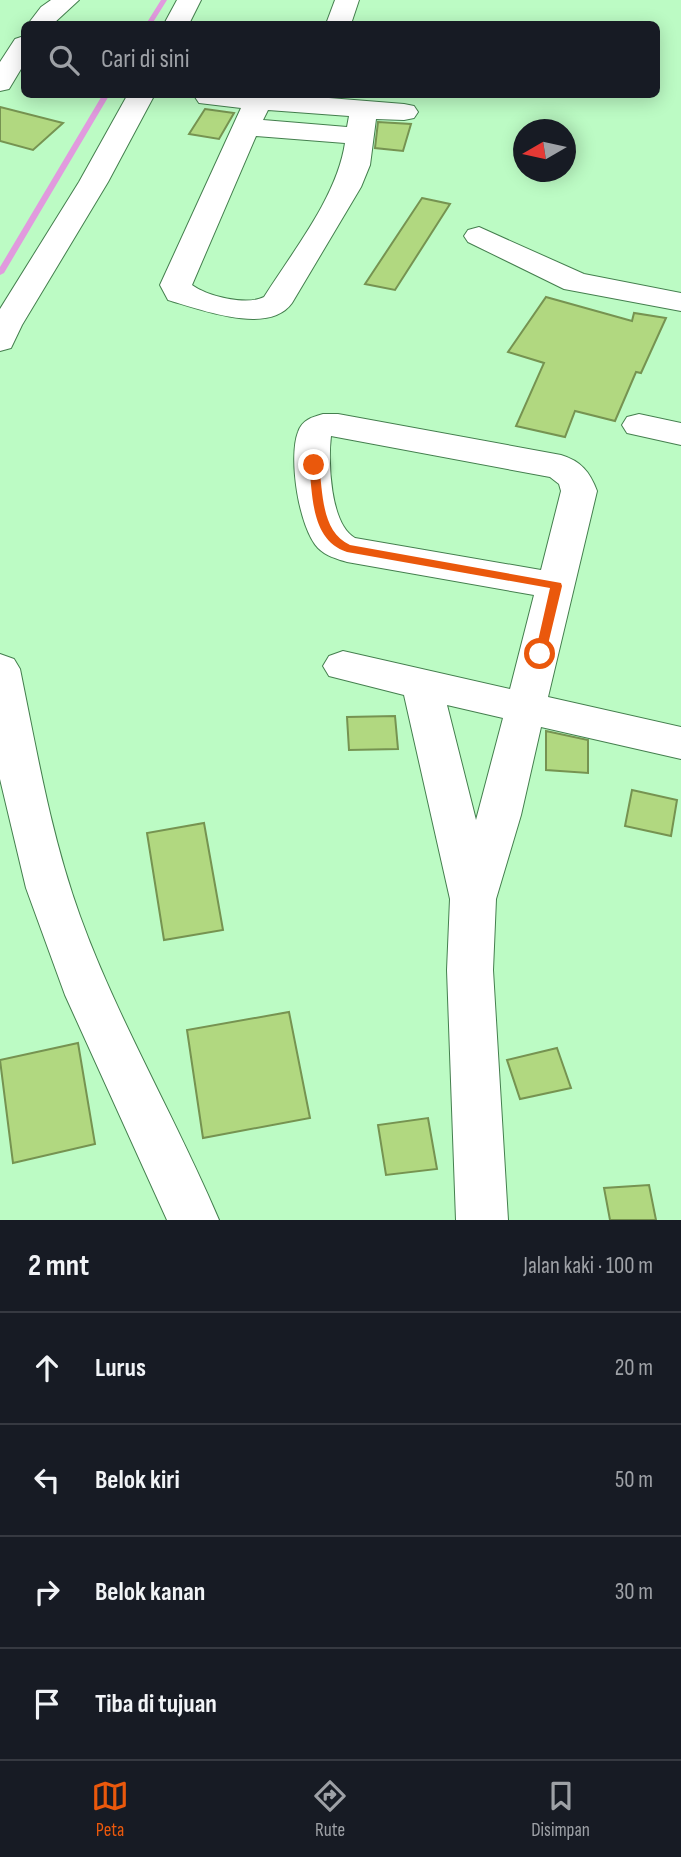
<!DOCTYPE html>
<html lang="id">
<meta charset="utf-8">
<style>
:root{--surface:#171b24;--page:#242831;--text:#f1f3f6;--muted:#9ea1a6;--line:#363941;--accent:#ea580c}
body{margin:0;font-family:"Sofia Sans Condensed",sans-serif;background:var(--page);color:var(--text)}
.compass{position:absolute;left:513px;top:119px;width:63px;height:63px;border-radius:50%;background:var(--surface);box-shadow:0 4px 18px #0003;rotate:261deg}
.stop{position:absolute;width:21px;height:21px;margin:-16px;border:5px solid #ea580c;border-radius:50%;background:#fff}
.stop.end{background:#ea580c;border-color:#fff;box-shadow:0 2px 7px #0008}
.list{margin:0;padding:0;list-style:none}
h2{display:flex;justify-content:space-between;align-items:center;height:91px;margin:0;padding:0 28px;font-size:30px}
h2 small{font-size:23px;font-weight:400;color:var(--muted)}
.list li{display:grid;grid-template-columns:46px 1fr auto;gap:21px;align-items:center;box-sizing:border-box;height:112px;padding:0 28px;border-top:2px solid var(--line)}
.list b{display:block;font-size:26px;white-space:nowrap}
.list em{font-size:23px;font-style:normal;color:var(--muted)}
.icon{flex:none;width:38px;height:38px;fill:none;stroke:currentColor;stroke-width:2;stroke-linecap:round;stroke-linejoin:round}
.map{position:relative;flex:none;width:681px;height:1220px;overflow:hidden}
.search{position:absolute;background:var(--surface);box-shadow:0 4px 18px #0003;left:21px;right:21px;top:21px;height:77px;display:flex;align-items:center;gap:18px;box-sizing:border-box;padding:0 24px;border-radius:10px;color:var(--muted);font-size:26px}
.sheet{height:539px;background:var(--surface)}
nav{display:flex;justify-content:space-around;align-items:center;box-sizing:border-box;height:98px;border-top:2px solid var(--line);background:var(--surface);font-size:19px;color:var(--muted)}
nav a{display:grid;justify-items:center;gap:4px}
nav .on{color:var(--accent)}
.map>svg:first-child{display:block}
</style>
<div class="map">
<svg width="681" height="1220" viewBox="0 0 681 1220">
<rect width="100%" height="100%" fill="#bcfbc4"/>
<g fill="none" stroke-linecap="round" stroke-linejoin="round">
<path fill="#e19ade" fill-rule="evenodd" d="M161,0H167L152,24H146Z
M103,94H110L4,273L0,275V267Z"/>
</g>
<path fill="#b1d880" stroke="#769351" stroke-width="2" d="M0,107L63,123L33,150L0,141Z
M205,109L234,113L219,139L189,134Z
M378,122L411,124L403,151L375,148Z
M422,198L450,204L395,290L365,284Z
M546,297L632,321L634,313L666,318L641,373L636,372L615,421L575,411L565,437L516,426L544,363L508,352Z
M395,716L398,749L349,750L347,717Z
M546,731L588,740V773L546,770Z
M632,790L677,800L671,836L625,826Z
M204,823L223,930L164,940L147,833Z
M289,1012L310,1118L203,1138L187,1030Z
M78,1043L95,1144L13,1163L0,1060Z
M557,1048L571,1088L520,1099L507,1060Z
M428,1118L437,1169L386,1175L378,1125Z
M649,1185L656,1220H610L604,1188Z"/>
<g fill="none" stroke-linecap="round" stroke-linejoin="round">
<defs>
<path id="minor" d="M51,0H79L53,24H28L41,7Z
M177,0H201L189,24H164Z
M335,0H359L351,24H326Z
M24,36V64L9,89L0,91V62L15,39Z
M128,94H155L108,182L22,325L11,348L0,351V309L79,182Z
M196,94H330L329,98L404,104L414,106L418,112L414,118L404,120L376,119L370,165L361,187L292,303C269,336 199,309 168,300L160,285L241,108L199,103L195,97ZM268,110L349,116L347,127L263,120ZM256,136L345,143C337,197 293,251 264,297C246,306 207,296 192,285Z
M479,227L584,274L681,293V311L564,289L468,242L464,236L468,230Z
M323,414H338L561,455C581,461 590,472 597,491L548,697L681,727V759L541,727L521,815L496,899L493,970L508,1220H456L447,970L450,899L404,695L329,676L323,666L329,656L343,651L510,689L534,595L347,562C337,559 326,556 318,548C299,528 288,458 298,432C302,420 312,417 323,414ZM331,436L550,477L559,484L561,491L541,570L355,538C330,524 328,462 331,436ZM447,705L503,718L476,820Z
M639,414L681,423V445L627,433L622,425L627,417Z
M0,654L14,659L20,669C37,752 51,836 80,916C118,1021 176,1118 219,1220H167L65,995L26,888L0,779Z"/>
</defs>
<use href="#minor" stroke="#447f4e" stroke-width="2"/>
<use href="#minor" fill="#fff" fill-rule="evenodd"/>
</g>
<path fill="#ea580c" d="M314,461L319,465C323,492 321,532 350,545L561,583L562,586L545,657H536L535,654L550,588L347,552C311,540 313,497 309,465Z"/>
</svg>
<svg class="compass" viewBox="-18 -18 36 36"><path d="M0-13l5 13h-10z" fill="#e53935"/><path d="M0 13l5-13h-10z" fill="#9ea1a6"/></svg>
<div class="stop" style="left:540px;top:654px"></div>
<div class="stop end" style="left:314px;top:465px"></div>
<div class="search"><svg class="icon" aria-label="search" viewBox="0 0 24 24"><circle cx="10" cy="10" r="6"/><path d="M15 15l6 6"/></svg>Cari di sini</div>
</div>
<section class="sheet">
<h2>2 mnt<small>Jalan kaki · 100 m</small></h2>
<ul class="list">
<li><svg class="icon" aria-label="ahead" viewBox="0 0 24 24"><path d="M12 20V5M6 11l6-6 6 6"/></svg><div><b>Lurus</b></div><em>20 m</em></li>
<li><svg class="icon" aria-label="left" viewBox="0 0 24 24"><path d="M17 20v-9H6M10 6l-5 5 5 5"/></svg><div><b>Belok kiri</b></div><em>50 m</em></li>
<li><svg class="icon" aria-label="right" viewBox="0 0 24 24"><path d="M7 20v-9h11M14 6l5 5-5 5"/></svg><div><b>Belok kanan</b></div><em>30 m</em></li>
<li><svg class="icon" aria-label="arrive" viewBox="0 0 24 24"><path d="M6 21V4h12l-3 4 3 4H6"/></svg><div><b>Tiba di tujuan</b></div></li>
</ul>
</section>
<nav>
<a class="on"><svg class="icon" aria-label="map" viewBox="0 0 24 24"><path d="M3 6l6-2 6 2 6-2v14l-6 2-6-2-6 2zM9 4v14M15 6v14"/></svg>Peta</a>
<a><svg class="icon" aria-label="directions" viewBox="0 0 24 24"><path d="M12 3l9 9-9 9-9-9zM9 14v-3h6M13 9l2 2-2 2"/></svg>Rute</a>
<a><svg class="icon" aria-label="saved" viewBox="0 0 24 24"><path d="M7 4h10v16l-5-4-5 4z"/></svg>Disimpan</a>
</nav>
